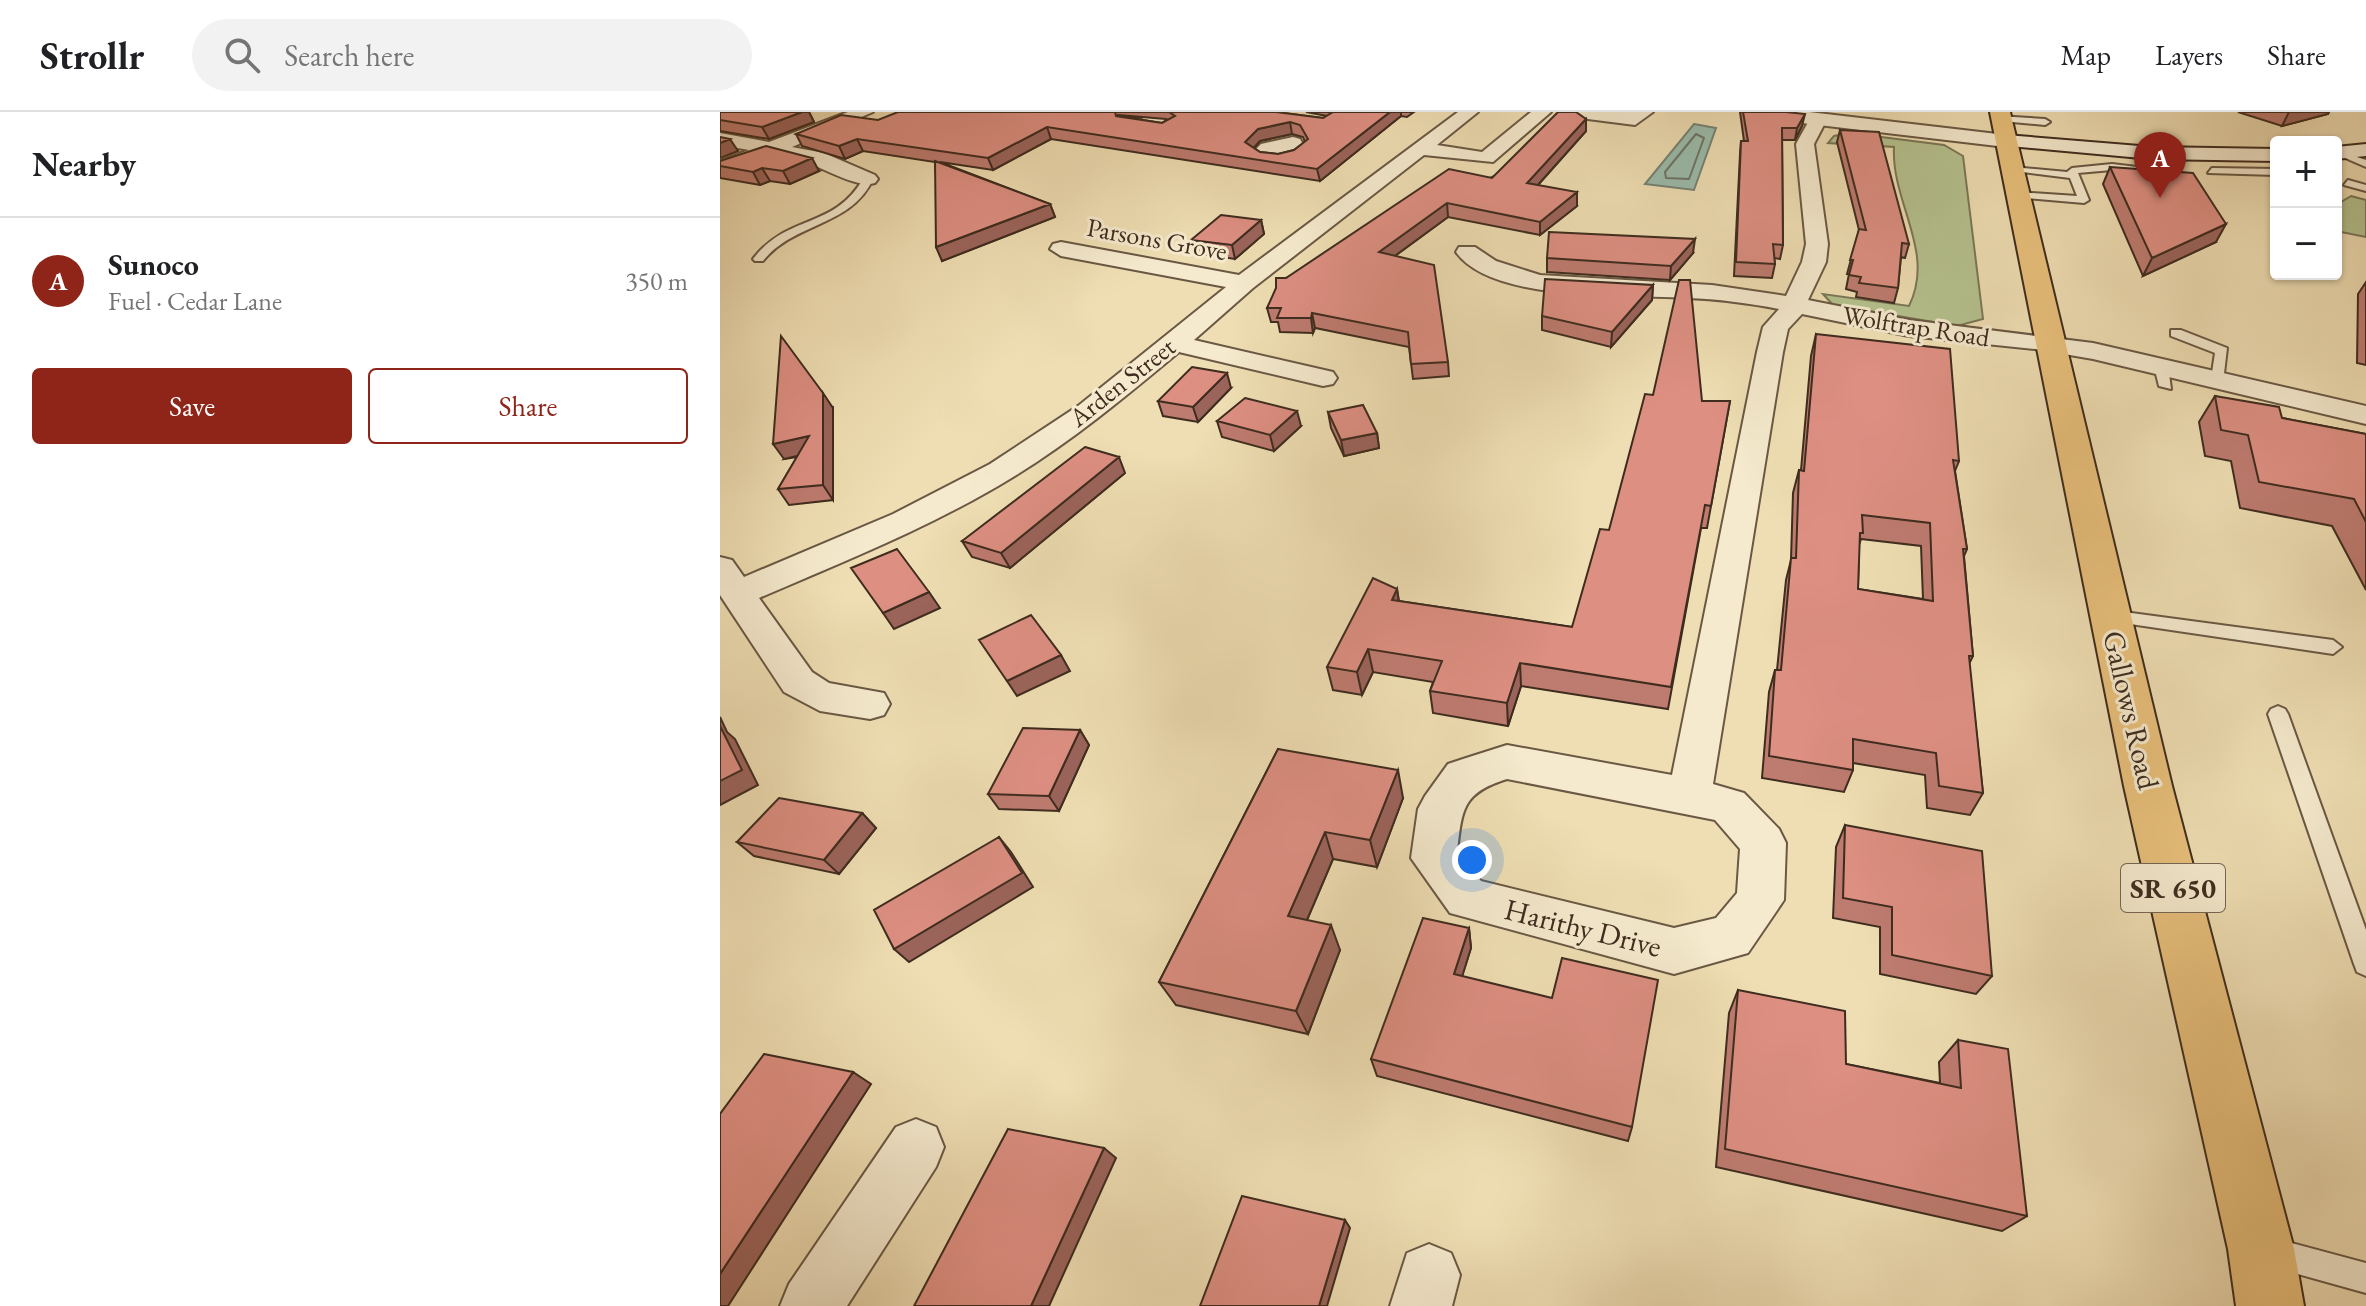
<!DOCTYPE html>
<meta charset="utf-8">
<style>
:root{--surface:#fff;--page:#f2f2f2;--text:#202124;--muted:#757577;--line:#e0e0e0;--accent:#8f2418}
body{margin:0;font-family:"EB Garamond",serif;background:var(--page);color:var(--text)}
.controls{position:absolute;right:24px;top:24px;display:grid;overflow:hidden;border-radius:8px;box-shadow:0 2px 6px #0004}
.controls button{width:72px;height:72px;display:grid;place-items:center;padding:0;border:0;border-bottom:2px solid var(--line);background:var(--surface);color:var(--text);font:40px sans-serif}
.you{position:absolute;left:752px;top:748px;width:28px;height:28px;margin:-20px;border:6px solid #fff;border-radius:50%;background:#1a73e8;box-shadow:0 0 0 12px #1a73e833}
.badge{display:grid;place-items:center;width:52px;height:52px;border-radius:50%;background:var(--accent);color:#fff;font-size:26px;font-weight:700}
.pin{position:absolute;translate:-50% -66px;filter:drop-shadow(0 2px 4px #0008)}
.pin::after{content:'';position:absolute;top:42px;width:28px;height:24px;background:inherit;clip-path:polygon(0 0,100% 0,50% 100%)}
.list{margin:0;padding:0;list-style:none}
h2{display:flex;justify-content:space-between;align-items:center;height:104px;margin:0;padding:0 32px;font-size:34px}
h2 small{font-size:26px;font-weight:400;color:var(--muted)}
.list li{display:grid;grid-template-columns:52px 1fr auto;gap:24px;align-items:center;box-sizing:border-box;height:128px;padding:0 32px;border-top:2px solid var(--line)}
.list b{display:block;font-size:30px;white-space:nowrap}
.list p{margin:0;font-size:26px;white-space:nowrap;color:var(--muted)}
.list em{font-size:26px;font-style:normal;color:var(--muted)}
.actions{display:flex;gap:16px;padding:24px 32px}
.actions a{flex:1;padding:18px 0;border:2px solid var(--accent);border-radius:8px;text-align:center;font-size:28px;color:var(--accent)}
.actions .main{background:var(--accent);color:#fff}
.icon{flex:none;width:44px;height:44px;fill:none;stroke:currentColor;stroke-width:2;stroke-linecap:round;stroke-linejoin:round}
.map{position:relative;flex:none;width:1646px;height:1194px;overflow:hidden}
header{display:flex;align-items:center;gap:48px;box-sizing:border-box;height:112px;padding:0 40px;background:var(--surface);border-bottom:2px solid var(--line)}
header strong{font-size:38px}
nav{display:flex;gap:44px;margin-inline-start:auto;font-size:28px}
.search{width:560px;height:72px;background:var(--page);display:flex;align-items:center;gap:20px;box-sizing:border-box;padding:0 28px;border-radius:44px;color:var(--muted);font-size:30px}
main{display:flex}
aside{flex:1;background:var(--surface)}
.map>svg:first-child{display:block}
</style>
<header>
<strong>Strollr</strong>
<div class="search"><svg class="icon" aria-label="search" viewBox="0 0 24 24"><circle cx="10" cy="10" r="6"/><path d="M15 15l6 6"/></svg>Search here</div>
<nav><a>Map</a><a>Layers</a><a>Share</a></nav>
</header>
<main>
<aside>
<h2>Nearby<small></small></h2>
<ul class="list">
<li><span class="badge">A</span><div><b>Sunoco</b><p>Fuel · Cedar Lane</p></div><em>350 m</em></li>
</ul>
<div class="actions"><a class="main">Save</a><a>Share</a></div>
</aside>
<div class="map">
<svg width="1646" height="1194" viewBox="0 0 1646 1194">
<rect width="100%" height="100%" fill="#efdeb3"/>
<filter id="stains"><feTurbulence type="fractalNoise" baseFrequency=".0025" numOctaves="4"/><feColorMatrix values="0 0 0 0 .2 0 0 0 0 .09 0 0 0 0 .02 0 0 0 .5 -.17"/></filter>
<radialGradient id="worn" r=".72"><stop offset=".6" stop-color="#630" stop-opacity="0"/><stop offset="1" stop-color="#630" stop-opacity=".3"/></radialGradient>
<path fill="#b5c28f" stroke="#7a7757" stroke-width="2" d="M1130,21L1224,33L1243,44L1263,207L1237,214L1113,193L1103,182L1189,194C1216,139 1171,91 1174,35L1108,31L1114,24Z
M1631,84L1646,88V125L1616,119V93Z"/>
<path fill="#9abcac" stroke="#758274" stroke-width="2" d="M974,12L996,16L974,78L925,72Z"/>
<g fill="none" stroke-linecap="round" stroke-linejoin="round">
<path stroke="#6c7466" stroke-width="2" d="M976,22L984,26L969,67L946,66L945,60Z"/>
<defs>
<path id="service" d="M1278,4L1325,7L1330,10L1325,13L1281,9Z
M1616,38L1646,48V55L1616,42Z
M1392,52L1442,58L1437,61L1392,58L1358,61L1369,88L1364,91L1293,85V81L1297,80L1357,84L1350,66L1287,58L1292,55L1347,60L1352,56Z
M1492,56L1556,57V63L1488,61Z
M144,65L153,67C131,115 74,110 43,149H35L33,147C68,101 115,118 144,65Z
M1628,68L1646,73V79L1624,73Z
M1451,218H1461L1507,236L1503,270L1491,267L1495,241L1451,224Z
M1441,250L1448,254L1451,277L1439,274L1434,254Z
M1389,498L1613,528L1622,535L1613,542L1383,508L1380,504Z
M1558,594L1565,597L1568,602L1646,818V864L1637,860L1634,852L1548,602L1551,597Z
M1549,1125L1646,1151V1181L1538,1151L1534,1140L1538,1129Z"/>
<path id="minor" d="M128,0H153L72,35L104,41L155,63L158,67L155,71C129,78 86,41 53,43C36,43 17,58 0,62V49L29,38L0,33V21L49,30Z
M435,0H458L432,16H420V8Z
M738,0H758L717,33L762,40L811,0H831L773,50L704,43L533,176L474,228L613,260L617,266L613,272L603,274L459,240C405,285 352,329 293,365C213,414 125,449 39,486L92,560L109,571L164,581L170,592L164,603L150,607L100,599L64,580L0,483V445L12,448L24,465L173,402L270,352L358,294L506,175L341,144L330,137L333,132L341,130L519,163Z
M843,0H933L915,13L852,5Z
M1098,2L1107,7L1094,32L1108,132L1106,150L1088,188L1189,208L1373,231L1646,294V312L1373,247L1315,237L1189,224L1082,202L1068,217L1063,240L993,672L1024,681L1059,717L1066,731L1064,788L1028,841L954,862L730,801L691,746L698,697L705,684L728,652L743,647L787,633L952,663L1037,240L1043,215L1059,197C1028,191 998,187 967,186C910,182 772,191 736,140L739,135H755L776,149L820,163L992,173L1066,184L1082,150L1086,132L1076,32L1092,3ZM787,667L995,708L1020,737L1017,781L996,806L954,816L761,769L737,741C742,697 742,681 787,667Z
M573,25L580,27L587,39C574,55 546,57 531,42L541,32Z
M196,1007L216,1015L224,1035L216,1055L127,1194H60L69,1172L176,1015Z
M709,1132L731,1141L740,1163L732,1194H670L687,1141Z"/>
<path id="tertiary" d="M1029,0H1089L1286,23L1296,29L1286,35L1039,6Z"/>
<path id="secondary" d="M1286,23L1432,35L1556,37V49L1432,47L1279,33L1276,29Z
M1646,32V44L1616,47V35Z"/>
<path id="primary" d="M1270,0H1290L1452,674L1574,1137L1584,1194H1516L1508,1137L1404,674Z"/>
</defs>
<use href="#service" stroke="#6a5844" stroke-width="4"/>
<use href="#minor" stroke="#6a5844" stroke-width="4"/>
<use href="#tertiary" stroke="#6a5844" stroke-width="4"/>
<use href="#secondary" stroke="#3e2c1f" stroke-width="4"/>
<use href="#primary" stroke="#3e2c1f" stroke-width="4"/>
<use href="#service" fill="#f5eace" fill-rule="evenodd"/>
<use href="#minor" fill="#f5eace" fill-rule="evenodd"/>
<use href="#tertiary" fill="#f5eace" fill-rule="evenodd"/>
<use href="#secondary" fill="#f5eace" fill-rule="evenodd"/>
<use href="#primary" fill="#e8bf7a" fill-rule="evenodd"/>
</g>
<path fill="#be7b70" stroke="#3e2c1f" stroke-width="2" fill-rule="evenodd" d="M0,0H89L94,10L49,27L0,19Z
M277,0H556L603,6L607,4L586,0H694L687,5L681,4L600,69L331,27L273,58L220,50L330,92L335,105L222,149L215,50L143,39L125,47L82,34L76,22L158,8ZM398,3L446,7L448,8L442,11L398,4ZM572,22L583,25L585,30L574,38L558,42L540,40L534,36L540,29Z
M1020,0H1066L1082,14L1075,28H1062L1063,133L1060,147L1054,146L1055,152L1052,166L1014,164L1020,42L1021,29H1024Z
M1518,0H1609L1608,2L1562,14Z
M1120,18L1189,132L1185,146L1181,145L1178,176L1174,191L1136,185L1137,180L1126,177L1129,162H1127L1139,118L1117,30Z
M866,19L818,73L857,94L820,123L728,105L675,144L728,250L729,264L693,267L689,235L595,216L593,221L560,220L558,210H551L547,196L566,166Z
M0,49L99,59L70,72L50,69L40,73L0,66Z
M1390,55L1496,130L1423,164L1383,72Z
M541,108L544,122L515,147L475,141L471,128Z
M973,141L950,168L827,160V146Z
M1646,170V253L1637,251L1638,182Z
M933,173L932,188L891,235L822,218V204Z
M1096,222L1239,349L1235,359L1247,437L1244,444L1253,544L1249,552L1263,681L1250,703L1207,696L1205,663L1133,651V658L1124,680L1042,666L1049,580L1055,558H1057L1066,468L1071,448L1073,381L1079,358H1081L1091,244ZM1141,427L1201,434L1203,487L1138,477L1139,433Z
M511,276L478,310L443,304L438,289Z
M1495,284L1562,306L1646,322V478L1612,414L1520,396L1511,349L1485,344L1479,310Z
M982,289H1010L987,416H981L948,597L801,574L788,614L713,601L710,579L713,570L653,560L642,583L613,578L607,555L677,477L679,489L852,515Z
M113,296V388L69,393L58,377L77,345L64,347Z
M608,300L657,321L659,336L624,344L611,316Z
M497,309L581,314L554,339L502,325Z
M405,361L290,456L252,445L242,429Z
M360,618L369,633L339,699L279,697L268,682Z
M558,637L683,686L657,755L613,747L587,808L620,838L588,922L456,893L439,870Z
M142,701L156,716L119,762L34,744L17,730Z
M1125,713L1272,864L1256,882L1160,862V815L1113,806L1116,735Z
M749,816L751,836L742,864L912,1015L908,1029L657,964L651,947Z
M1018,878L1126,952L1220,971L1219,950L1238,928L1307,1104L1282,1119L996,1055L1009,901Z"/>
<path fill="#9b645b" stroke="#3e2c1f" stroke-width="2" d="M82,0H89L94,10L49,27L42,15Z
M670,0H681V4L600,69L597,57Z
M1569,0H1609L1608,2L1562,14Z
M1085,2L1082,14L1075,28L1077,16Z
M866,7V19L808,84L807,71Z
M570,10L572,22L540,29L528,42L525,30L538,17Z
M327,15L331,27L273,58L268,46Z
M10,27L18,39L0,46V31Z
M137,27L143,39L125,47L119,34Z
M92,46L99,59L70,72L63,59Z
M42,56L50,69L40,73L33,60Z
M857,80V94L820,123V110Z
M727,91L728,105L661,154L659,140Z
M330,92L335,105L222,149L216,135Z
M541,108L544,122L515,147L512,133Z
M1506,112L1496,130L1423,164L1432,146Z
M975,127L973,141L950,168L951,154Z
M933,173L932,188L891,235L892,220Z
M592,201L595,216L593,221L591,206Z
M507,261L511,276L478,310L473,295Z
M103,281L113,296V388L103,373Z
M577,299L581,314L554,339L550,323Z
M657,321L659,336L624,344L621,328Z
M89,324L99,339L64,347L53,332Z
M399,345L405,361L290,456L281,441Z
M677,477L680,500L672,488Z
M209,480L220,496L174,517L163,501Z
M648,537L653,560L642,583L637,560Z
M341,543L350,559L297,584L287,569Z
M800,551L801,574L788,614L787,591Z
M0,605L7,620L15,627L38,673L0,693Z
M360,618L369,633L339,699L329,684Z
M678,658L683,686L657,755L650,728Z
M142,701L156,716L119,762L104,748Z
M605,720L613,747L578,829L568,804Z
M279,725L291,740L313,775L189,850L174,837Z
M611,813L620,838L588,922L576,899Z
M749,816L751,836L737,881L734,862Z
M133,960L151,972L8,1194H0V1162Z
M384,1036L396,1046L329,1194H311Z
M625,1108L630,1116L607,1194H599Z"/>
<path fill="#dd8f82" stroke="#3e2c1f" stroke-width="2" fill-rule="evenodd" d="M0,0H82L42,15L0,8Z
M178,0H395L396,4L442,11L455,4L449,0H556L603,6L613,0H670L597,57L327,15L268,46L137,27L119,34L76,22L121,3L158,8ZM570,10L580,13L588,27L574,38L558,42L540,40L525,30L538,17Z
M838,0H856L866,7L807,71L857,80L820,110L727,91L659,140L714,153L728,250L691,252L688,220L592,201L591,206H557L561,196H547L556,176V166H566L729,57L772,66Z
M1023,0H1066L1085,2L1077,16H1062L1063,133L1053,132L1055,152L1016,150L1021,29H1028Z
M1120,18L1159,20L1189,132L1182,131L1178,176L1139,171L1141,165L1129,163L1133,148H1130L1139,117L1146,118Z
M0,25L10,27L0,31Z
M46,34L92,46L63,59L42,56L33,60L0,54V49Z
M215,49L330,92L216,135Z
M1390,55L1473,61L1506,112L1432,146Z
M501,103L541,108L512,133L471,128Z
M829,120L975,127L951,154L827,146Z
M825,167L933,173L892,220L822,204Z
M959,168H970L982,289H1010L991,394L985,393L951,575L800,551L787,591L710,579L722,549L648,537L637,560L607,555L653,466L677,477L672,488L852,515L880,417L889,418L925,282L933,283Z
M1096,222L1230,237L1239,349L1233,348L1247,437H1243L1253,544H1249L1263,681L1219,674L1216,641L1133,627V658L1049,644L1055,558H1061L1071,446H1076L1079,358L1084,359ZM1142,403L1210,411L1213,489L1138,477L1140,421H1143Z
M61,224L103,281V373L58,377L89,324L53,332Z
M472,255L507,261L473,295L438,289Z
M1495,284L1559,295L1562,306L1646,322V410L1634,387L1539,370L1528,323L1501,318Z
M525,286L577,299L550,323L497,309Z
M643,293L657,321L621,328L608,300Z
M365,335L399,345L281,441L242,429Z
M177,437L209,480L163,501L131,456Z
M311,503L341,543L287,569L259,528Z
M0,614L22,658L0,669Z
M303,616L360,618L329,684L268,682Z
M558,637L678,658L650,728L605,720L568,804L611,813L576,899L439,870Z
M59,686L142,701L104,748L17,730Z
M1125,713L1262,739L1272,864L1172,843V795L1123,786Z
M279,725L302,761L174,837L154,798Z
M703,806L749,816L734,862L832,886L842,846L938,868L912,1015L651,947Z
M1018,878L1125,899L1126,952L1241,976L1238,928L1288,937L1307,1104L1005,1037Z
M44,942L133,960L0,1162V1002Z
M288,1017L384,1036L311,1194H194Z
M522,1084L625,1108L599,1194H480Z"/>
<g text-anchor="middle" stroke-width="6" stroke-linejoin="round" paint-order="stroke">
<g font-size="26" fill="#3e2c1f" stroke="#f5eace">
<text transform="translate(437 127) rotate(10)" y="9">Parsons Grove</text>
<text transform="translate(1196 214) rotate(9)" y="9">Wolftrap Road</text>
<text transform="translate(402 270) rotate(-38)" y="9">Arden Street</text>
</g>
<rect fill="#f5eace" stroke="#756554" stroke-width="2" x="1401" y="752" width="104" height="48" rx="6"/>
<g font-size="28" font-weight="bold" fill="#3e2c1f">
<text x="1453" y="786">SR 650</text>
</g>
<g font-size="30" fill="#3e2c1f" stroke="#f5eace">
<text transform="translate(1411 598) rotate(77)" y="10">Gallows Road</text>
<text transform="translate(863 816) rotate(14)" y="10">Harithy Drive</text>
</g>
</g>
<rect width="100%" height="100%" filter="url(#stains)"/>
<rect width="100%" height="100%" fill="url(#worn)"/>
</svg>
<div class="controls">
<button>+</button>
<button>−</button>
</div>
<div class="you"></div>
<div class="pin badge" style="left:1440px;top:86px">A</div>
</div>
</main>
